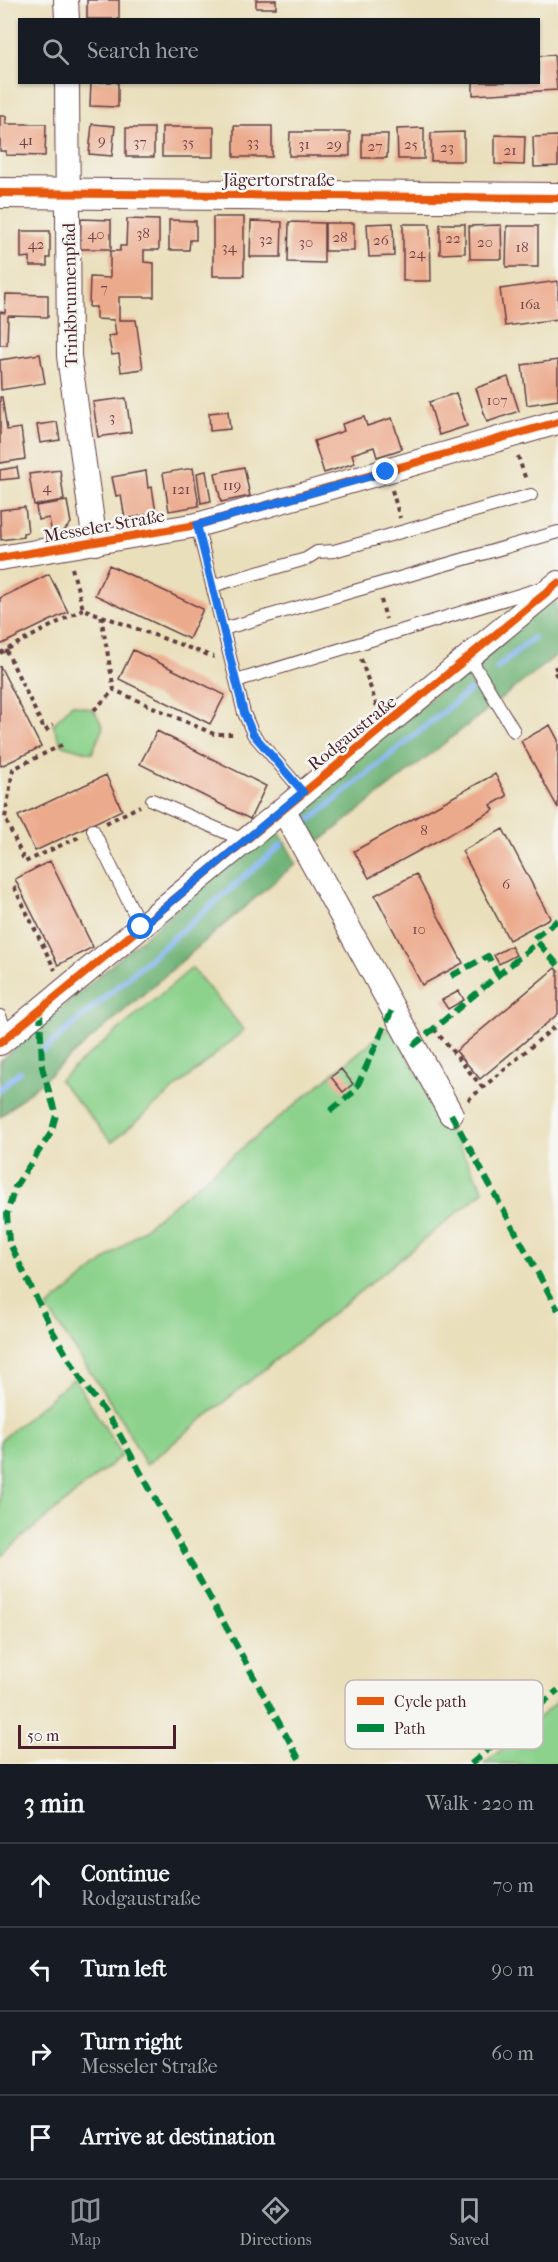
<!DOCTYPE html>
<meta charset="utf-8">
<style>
:root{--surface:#171b24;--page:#242831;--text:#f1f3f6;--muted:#9ea1a6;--line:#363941;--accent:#8c9099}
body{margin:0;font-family:"IM FELL French Canon",serif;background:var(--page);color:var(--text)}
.scale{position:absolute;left:18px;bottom:15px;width:158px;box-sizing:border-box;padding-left:6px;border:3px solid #4a1f2b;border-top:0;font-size:16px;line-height:21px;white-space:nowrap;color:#4a1f2b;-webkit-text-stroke:4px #f6f6f2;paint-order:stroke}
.stop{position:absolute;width:18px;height:18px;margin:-14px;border:4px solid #1a73e8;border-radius:50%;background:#fff}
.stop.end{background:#1a73e8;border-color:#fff;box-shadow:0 2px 6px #0008}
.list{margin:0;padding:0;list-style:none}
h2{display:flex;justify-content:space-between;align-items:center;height:78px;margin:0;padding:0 24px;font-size:26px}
h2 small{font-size:20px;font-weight:400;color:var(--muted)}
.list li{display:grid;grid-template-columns:39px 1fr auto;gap:18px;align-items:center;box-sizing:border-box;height:84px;padding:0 24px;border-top:2px solid var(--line)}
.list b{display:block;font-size:22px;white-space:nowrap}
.list p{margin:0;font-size:20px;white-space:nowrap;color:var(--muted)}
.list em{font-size:20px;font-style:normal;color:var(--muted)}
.icon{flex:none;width:33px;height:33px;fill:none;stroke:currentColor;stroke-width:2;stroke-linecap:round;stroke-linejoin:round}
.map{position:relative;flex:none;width:558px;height:1764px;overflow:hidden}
.search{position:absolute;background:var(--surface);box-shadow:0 2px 4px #0004;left:18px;right:18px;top:18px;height:66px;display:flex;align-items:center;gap:15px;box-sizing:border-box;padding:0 21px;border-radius:0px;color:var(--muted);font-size:22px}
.sheet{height:414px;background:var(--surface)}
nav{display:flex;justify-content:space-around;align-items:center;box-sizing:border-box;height:84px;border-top:2px solid var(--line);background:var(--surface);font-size:16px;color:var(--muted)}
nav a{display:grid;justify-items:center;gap:3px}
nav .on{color:var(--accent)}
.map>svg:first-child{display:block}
</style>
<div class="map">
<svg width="558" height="1764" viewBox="0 0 558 1764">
<rect width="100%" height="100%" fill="#f6f6f2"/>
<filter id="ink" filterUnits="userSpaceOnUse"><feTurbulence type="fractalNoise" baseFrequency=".0167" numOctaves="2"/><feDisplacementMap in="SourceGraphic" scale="12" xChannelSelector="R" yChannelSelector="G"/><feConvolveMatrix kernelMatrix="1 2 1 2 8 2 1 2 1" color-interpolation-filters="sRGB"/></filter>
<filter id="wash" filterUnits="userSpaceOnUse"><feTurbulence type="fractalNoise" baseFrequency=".008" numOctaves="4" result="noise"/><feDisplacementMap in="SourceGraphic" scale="24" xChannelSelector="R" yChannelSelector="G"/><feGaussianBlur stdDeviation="1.35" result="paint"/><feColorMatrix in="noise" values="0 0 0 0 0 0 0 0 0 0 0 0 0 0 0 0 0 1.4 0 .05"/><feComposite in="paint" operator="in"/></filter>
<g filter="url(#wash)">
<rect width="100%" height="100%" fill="#eadfbb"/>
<path fill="#8cd28c" stroke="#6b785c" stroke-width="1.5" d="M72,704L94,710L103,727L92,753L62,745L53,725Z
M192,968L244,1030L112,1142L59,1080Z
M391,1026L484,1191L146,1465L119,1415L47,1308Z
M74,1378L122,1455L0,1556V1441Z
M558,1701V1764H484Z"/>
<path fill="#71b478" stroke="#5e6a52" stroke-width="1.5" d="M556,596L558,654L316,844L298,807Z
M275,824L296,863L0,1117V1061Z"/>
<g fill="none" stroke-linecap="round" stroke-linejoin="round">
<path stroke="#84b4ef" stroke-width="6" d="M497,668L533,638
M310,820L470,690
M44,1050L281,845
M0,1089L19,1072"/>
</g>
<g id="blocks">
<path fill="#ecaa8d" d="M87,0H119V19H87Z
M256,0H276V8H256Z
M554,55L557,90L473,95V82H538V56Z
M91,82H118V107L90,106Z
M0,116H6V124H46L45,156L6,155V151H0Z
M92,124L115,126L112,156L89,154Z
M234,126H272V157H234Z
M162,127H214V157H162Z
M126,128H154V157H126Z
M424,128V159H398L397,129Z
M290,132H350V156H289Z
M464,132V161H431V133Z
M362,134H388L387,158H362Z
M495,135L525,136L524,165L495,164Z
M558,136V166L534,167L533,137Z
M213,217H244V276H213Z
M81,219L111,220V249H80Z
M127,219L159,220V250H144V262L154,263V297H119V320H136L143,369L121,372L119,354L112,355L108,336L116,335L114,320L96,319V307H89L90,277L110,278V251H120V246H126Z
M169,220L196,221V240H190L189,250H169Z
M251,221L282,222L281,257H250Z
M289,222L324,223V263L288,262Z
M325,223H354V251H325Z
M393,223L394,256L369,257L367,224Z
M403,224H430L431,281H403Z
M440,224H465V253L440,254Z
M501,225L502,259H470L469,226Z
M507,226H538V267H506Z
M21,231H50V258H47V266H30V257L21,258Z
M558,281V319L505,326L500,289Z
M6,294L48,295V317L8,316L7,345H0V312L5,313Z
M40,354L45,383L1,390L0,360Z
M558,360V400L527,405L522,365Z
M508,377L519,411L487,422L476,388Z
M456,393L467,426L439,435L429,402Z
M0,397H2L7,430L21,428L25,459L0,463Z
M126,398L131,432L98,437L93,402Z
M228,411L230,429L210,431L209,413Z
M364,417L367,426L392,418L402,449L377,457L374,447L352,454L355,463L324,473L314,441L344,431L342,424Z
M57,422L60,440L40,443L37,425Z
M17,467L19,478L0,480V470Z
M244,467L250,496L221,502L215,473Z
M193,468L199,506L169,511L163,473Z
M60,470L64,500L34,505L29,474Z
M146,471L148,488L152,487L156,513L125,519L121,495L116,496L112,477Z
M206,471L211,501L201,503L197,473Z
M67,501L71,523L63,532L52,534L49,518L38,520L36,506Z
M25,507L28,532L23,533V537L1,540L0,510Z
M109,565L203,609L189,639L95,595Z
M49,574L68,612L0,645V598Z
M133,650L225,695L210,724L119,679Z
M0,666L41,747L1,766L0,764Z
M550,725L558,740V808L521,741Z
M157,731L266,786L250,819L140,764Z
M495,774L507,796L491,805L494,810L369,878L354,851Z
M106,775L122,810L35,851L18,816Z
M503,829L550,918L509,940L462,851Z
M50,861L93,947L58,965L15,879Z
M416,874L463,963L422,985L375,895Z
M511,946L516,955L499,964L494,955Z
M555,968L558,971V1014L480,1079L456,1051Z
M459,991L464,1000L448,1009L442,1000Z
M341,1069L353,1084L343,1092L331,1077Z"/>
</g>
</g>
<g filter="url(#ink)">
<use href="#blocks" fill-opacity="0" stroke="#623c41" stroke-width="1.5"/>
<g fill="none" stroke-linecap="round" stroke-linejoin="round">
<defs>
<path id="service" d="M197,525L244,713L253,734L303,792
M212,586L306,559L317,552L334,551L531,495
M223,629L558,532
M469,656L514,731
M236,681L542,588
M152,800L245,841
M93,830L141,927
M0,1016L8,1037"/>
<path id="minor" d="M66,0L67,20
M67,82L69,356L95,543
M0,558L197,525L558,422
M283,809L451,1114
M0,1043L558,583"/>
<path id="tertiary" d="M0,193L558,198"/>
</defs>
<use href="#service" stroke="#623c41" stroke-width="14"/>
<use href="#minor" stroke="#623c41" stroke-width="26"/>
<use href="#tertiary" stroke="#623c41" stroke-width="32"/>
<path stroke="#623c41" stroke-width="4" stroke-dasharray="4.5 4.5" stroke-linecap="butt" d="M518,456L526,480
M392,490L400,518
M72,568L83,609L214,657
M381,600L386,619
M101,616L114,690L214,734H236
M6,650L45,731L53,725
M0,653L83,609
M361,659L377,707
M558,667L553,669L558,678
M94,710L114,690
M62,745L13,769L5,818L25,862L81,836
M106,823L140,806
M14,887L55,970
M434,1029L483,1088
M468,1100L558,1024"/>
<use href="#service" stroke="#fff" stroke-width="12"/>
<use href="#minor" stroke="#fff" stroke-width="24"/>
<use href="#tertiary" stroke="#fff" stroke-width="30"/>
<path stroke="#00873e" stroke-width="6" stroke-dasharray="12 6" stroke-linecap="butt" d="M558,920L534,938L558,965
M451,976L488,956L498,975
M40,1010L42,1067L56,1115L51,1133L15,1187L7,1214L9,1242L52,1330L84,1384L115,1426L302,1764
M413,1046L538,942
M330,1111L355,1091L393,1008
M451,1114L558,1310
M471,1764L558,1690"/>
<defs>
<path id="cycleway" d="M0,193L558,198
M0,558L197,525L558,422
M0,1043L558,583"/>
</defs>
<use href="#cycleway" stroke="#f6f6f2" stroke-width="11"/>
<use href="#cycleway" stroke="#e8590c" stroke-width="8"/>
</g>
</g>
<g fill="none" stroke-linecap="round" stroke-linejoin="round" filter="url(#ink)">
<path stroke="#1a73e8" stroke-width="8" d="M141,927L303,792L253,734L244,713L197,525L386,472"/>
</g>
<g text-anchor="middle" stroke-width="5" stroke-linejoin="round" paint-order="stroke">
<g font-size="15" fill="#724244">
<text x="26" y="145">41</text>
<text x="102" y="145">9</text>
<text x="140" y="147">37</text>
<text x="188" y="147">35</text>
<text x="253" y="147">33</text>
<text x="304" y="149">31</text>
<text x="334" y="149">29</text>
<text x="411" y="149">25</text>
<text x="375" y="151">27</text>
<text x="447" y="152">23</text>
<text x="510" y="155">21</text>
<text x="143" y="238">38</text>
<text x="96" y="239">40</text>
<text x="340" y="242">28</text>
<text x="453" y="243">22</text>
<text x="266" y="244">32</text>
<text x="381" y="245">26</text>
<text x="306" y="247">30</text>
<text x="485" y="247">20</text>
<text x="36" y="249">42</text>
<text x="229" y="252">34</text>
<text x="522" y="252">18</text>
<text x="417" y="258">24</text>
<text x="104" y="293">7</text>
<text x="530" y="309">16a</text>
<text x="497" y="405">107</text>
<text x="112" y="422">3</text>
<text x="232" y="490">119</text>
<text x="47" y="492">4</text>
<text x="181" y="494">121</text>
<text x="424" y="835">8</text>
<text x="506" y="889">6</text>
<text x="419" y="934">10</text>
</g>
<g font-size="18" fill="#4a1f2b" stroke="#f6f6f2">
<text x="279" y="186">Jägertorstraße</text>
<text transform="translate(70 295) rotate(-91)" y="6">Trinkbrunnenpfad</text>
<text transform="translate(104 526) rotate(-10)" y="6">Messeler Straße</text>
<text transform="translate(352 733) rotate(-39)" y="6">Rodgaustraße</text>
</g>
</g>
<rect x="345" y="1680" width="198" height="69" rx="9" fill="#f6f6f2" stroke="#c2b6b6" stroke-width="1.5"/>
<rect x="357" y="1697" width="27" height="8" fill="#e8590c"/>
<rect x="357" y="1724" width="27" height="8" fill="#00873e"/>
<g font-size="16" fill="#4a1f2b">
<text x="394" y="1707">Cycle path</text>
<text x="394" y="1734">Path</text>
</g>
</svg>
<div class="scale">50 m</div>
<div class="stop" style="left:141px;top:927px"></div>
<div class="stop end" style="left:386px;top:472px"></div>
<div class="search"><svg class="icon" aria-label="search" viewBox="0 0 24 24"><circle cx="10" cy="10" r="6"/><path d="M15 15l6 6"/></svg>Search here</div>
</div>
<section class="sheet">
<h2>3 min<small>Walk · 220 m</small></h2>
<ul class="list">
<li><svg class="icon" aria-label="ahead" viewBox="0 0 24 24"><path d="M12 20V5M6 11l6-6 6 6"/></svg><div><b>Continue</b><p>Rodgaustraße</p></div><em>70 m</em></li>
<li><svg class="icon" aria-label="left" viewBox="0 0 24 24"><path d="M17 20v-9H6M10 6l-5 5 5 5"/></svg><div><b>Turn left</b></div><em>90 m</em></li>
<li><svg class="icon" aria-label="right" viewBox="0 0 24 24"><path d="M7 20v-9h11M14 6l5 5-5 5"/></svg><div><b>Turn right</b><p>Messeler Straße</p></div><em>60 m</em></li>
<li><svg class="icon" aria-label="arrive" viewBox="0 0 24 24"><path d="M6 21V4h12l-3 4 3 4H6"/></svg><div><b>Arrive at destination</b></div></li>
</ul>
</section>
<nav>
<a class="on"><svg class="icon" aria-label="map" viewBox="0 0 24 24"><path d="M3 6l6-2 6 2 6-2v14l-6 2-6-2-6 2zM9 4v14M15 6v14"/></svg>Map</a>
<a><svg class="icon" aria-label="directions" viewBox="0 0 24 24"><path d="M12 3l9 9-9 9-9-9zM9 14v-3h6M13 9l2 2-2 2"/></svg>Directions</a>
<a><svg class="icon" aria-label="saved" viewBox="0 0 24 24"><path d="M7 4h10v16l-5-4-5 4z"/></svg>Saved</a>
</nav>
